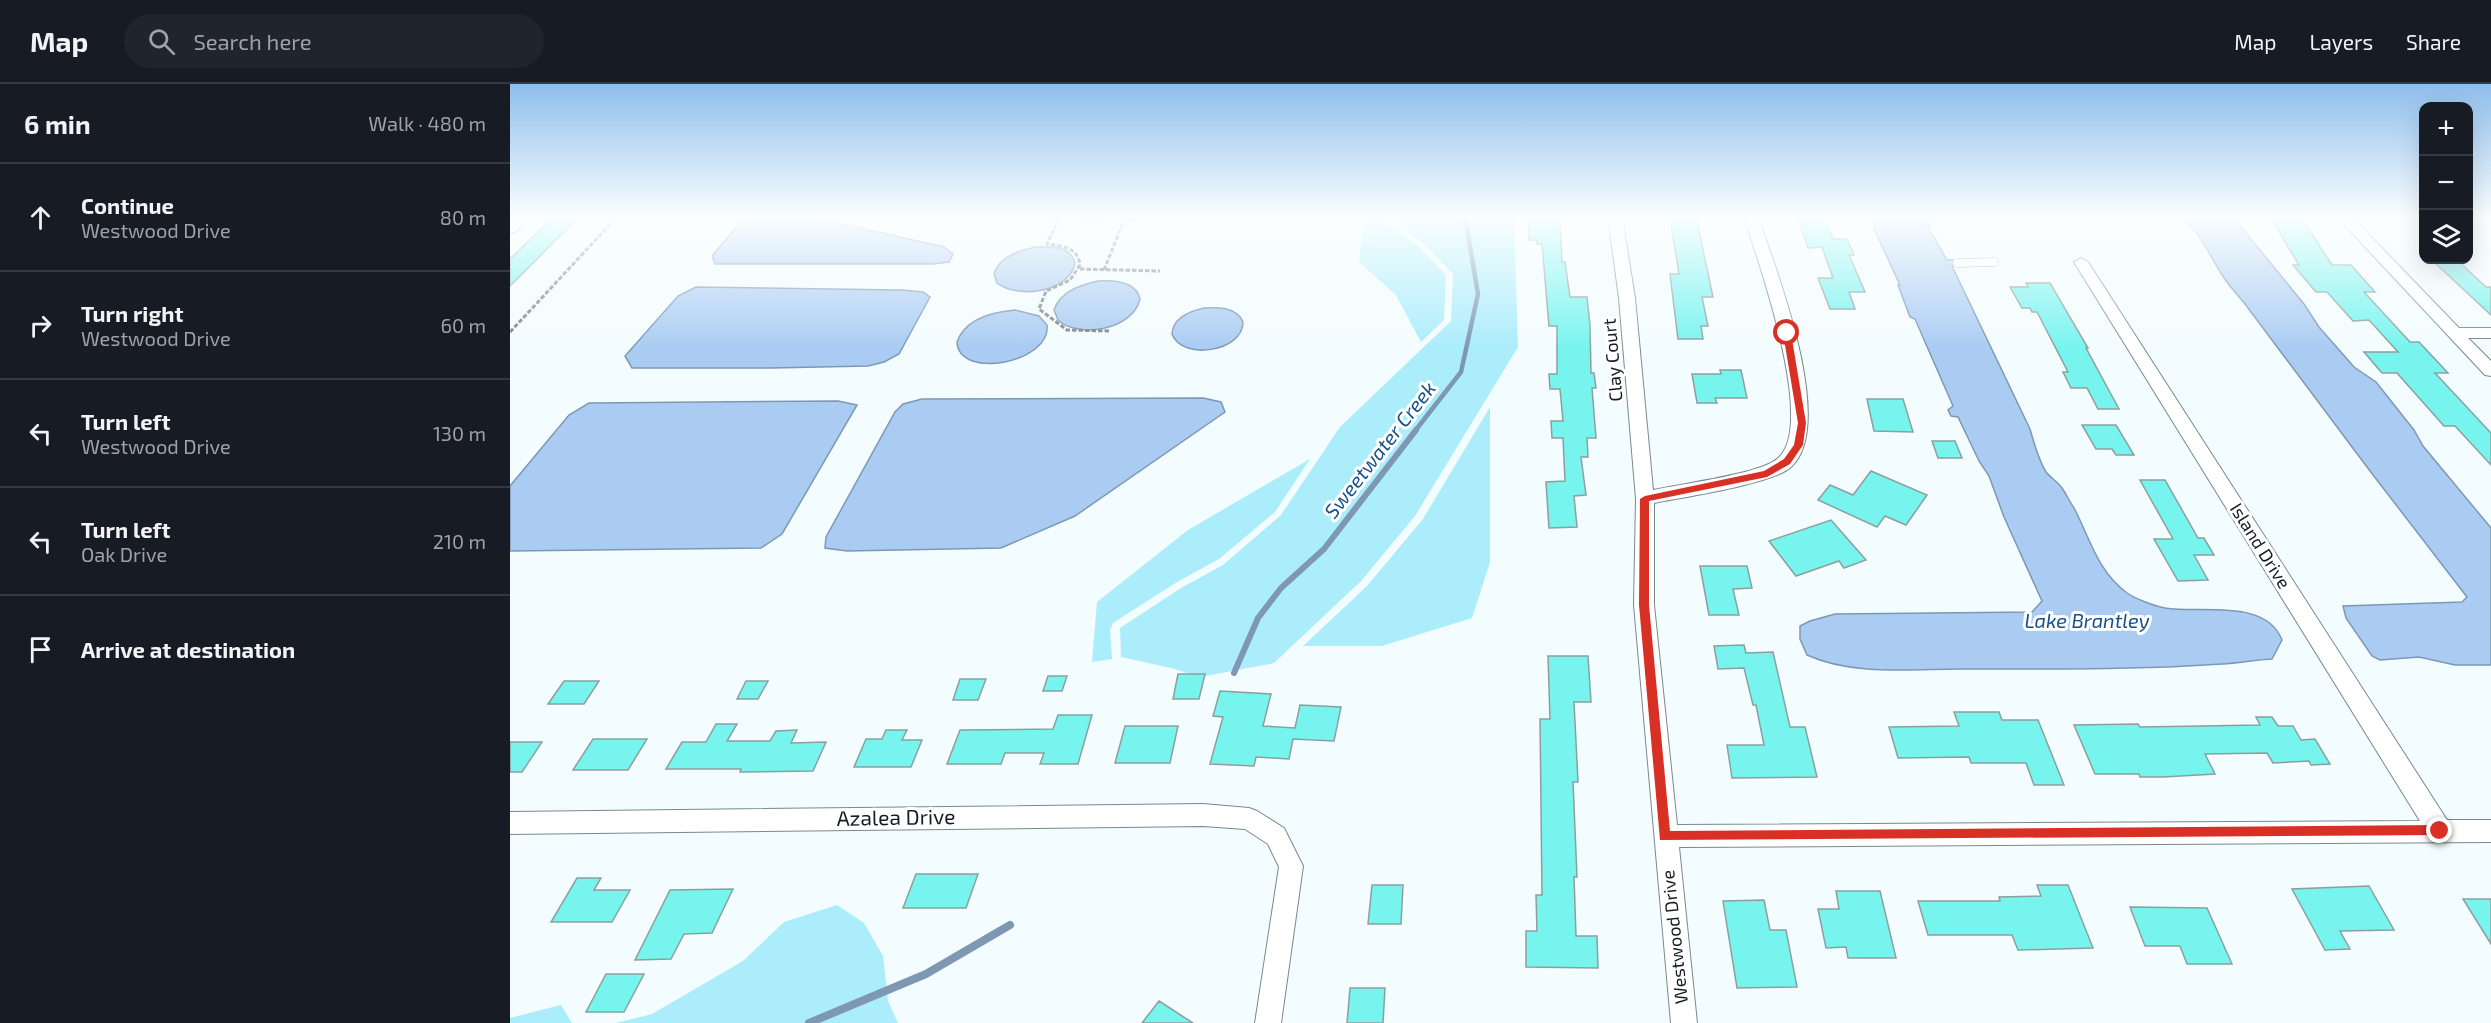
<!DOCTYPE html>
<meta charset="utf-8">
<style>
:root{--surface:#171b24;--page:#20242c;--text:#f1f3f6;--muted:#9ea1a6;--line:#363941}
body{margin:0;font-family:"Exo 2",sans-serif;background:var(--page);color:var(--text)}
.controls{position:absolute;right:18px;top:18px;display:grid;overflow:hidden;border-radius:12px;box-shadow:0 6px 24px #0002}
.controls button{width:54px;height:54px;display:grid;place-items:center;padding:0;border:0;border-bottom:2px solid var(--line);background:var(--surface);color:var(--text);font:30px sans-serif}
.stop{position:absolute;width:18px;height:18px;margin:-14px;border:4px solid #d93025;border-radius:50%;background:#fff}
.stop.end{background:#d93025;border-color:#fff;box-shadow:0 2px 6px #0008}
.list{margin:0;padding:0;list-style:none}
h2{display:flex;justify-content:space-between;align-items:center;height:78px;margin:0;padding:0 24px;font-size:26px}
h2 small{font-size:20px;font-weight:400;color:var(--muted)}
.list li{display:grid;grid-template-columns:39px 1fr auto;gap:18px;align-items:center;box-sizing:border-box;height:108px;padding:0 24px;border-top:2px solid var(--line)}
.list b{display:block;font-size:22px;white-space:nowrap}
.list p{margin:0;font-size:20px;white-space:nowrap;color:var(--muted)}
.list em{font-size:20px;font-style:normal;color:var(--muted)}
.icon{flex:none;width:33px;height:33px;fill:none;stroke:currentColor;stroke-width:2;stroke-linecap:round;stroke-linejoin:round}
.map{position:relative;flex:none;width:1981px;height:939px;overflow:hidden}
header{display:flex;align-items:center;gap:36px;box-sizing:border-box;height:84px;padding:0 30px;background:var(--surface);border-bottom:2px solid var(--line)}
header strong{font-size:28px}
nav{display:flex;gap:33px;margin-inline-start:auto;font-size:21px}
.search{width:420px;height:54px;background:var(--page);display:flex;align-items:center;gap:15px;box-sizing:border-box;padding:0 21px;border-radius:33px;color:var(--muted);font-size:22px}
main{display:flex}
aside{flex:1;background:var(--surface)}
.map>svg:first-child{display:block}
</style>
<header>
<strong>Map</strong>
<div class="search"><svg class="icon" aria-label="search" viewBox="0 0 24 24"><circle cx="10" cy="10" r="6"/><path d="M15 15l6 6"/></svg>Search here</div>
<nav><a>Map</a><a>Layers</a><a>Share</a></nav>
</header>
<main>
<aside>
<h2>6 min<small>Walk · 480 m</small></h2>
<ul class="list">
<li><svg class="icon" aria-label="ahead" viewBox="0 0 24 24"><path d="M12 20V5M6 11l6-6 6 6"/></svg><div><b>Continue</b><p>Westwood Drive</p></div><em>80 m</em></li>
<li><svg class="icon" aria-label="right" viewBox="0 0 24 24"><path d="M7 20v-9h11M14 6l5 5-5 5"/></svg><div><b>Turn right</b><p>Westwood Drive</p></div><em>60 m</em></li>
<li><svg class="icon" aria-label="left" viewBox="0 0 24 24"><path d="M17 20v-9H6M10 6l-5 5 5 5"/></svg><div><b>Turn left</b><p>Westwood Drive</p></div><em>130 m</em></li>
<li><svg class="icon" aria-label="left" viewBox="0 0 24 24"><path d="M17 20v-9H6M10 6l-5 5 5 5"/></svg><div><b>Turn left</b><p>Oak Drive</p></div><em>210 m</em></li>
<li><svg class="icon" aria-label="arrive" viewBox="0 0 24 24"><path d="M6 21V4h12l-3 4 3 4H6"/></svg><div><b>Arrive at destination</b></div></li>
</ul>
</aside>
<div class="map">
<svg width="1981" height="939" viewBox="0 0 1981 939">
<rect width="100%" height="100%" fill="#f3fcfe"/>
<path fill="#abedfb" d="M854,133H871L910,164L936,191L934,236L911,258L886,211L849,178Z
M879,133H1004L1008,263L905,432L851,497L764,579L690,593L661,584L611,573L610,544L671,504L713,481L771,431L830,343L941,237L943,190L915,161Z
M980,323V478L962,534L872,562H793L857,502L913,435Z
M800,375L765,428L709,475L667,498L603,539L600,546L602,575L582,578L587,518L678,446Z
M327,821L354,839L373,872L378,917L388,939H106L142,930L233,877L274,838Z
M51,921L62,939H0V934Z"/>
<path fill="#aaccf3" stroke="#7e98b3" stroke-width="1.5" d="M235,133H301L434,163L443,170L439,178L423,180H205L202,172Z
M1366,133H1434L1421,138L1419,145L1437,176H1445L1448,181L1442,182L1520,345C1524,359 1528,375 1536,388C1541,394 1548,398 1552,404C1556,410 1560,418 1564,424C1580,454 1587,487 1617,509C1626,515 1644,522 1655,524C1690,530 1756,514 1772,556L1762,575C1745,576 1729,579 1712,580C1625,586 1538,585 1451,585C1402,585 1343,592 1297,571L1290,555V542L1300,537L1325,530L1522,528L1532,517L1494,433L1479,392L1469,377L1448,333L1441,332L1438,326L1443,322L1405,235L1400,233L1388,201H1390L1364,145Z
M1668,133H1723L1794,220L1809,243L1844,283L1866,298L1904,346L1913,362L1981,444V581H1945L1909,573L1870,576L1862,572L1836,534L1833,522L1952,518L1957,513L1860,387L1735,220C1728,211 1720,203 1714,194C1702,177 1688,141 1668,133Z
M526,163C541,162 561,162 565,179C559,209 507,215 487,199L484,190C489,172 510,166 526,163Z
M588,197C604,196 626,197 630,215C623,246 568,255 548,236L544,226C550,207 571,201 588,197Z
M186,203L391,206L413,208L420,213L389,270L374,278L358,282L261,284H122L115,272L168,212Z
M694,224C708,223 727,223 733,238C733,268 672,277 662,250C663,233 680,227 694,224Z
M505,226L529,232L537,241C542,278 449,297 447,258C455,235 482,228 505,226Z
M693,314L711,318L715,328L565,432L491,464L337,467L315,464L316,453L385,328L393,320L412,315Z
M328,317L347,321L272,450L251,464L0,467V402L59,331L79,319Z"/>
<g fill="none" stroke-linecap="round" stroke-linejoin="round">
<path stroke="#7e98b3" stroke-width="4.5" d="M905,347L951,288L968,210L955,133"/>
<path stroke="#7e98b3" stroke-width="6" d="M724,589L748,534L771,504L814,465L906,346"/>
<path stroke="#7e98b3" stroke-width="8" d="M299,939L416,890L500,841"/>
</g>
<path fill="#78f4ef" stroke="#8ba09e" stroke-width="1.5" d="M43,133H69L0,202V175Z
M1160,133H1186L1203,213H1192L1198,242H1191L1193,255H1168L1160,190H1169Z
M1288,133H1315L1323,155H1337L1344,171H1339L1355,208H1339L1345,225H1320L1308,194H1323L1312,163L1298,164Z
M1760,133H1791L1822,181H1841L1865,208H1854L1900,258H1909L1938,289H1925L1981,349V381L1945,342H1934L1887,289H1872L1854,268H1888L1859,236L1843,237L1817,208H1806L1783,181H1789Z
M1019,137H1050L1052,178H1055L1060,213H1077L1080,241L1081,289H1084L1086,304H1082L1086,354H1077L1078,373H1071L1076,411L1064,412L1067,443L1039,444L1036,398L1055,397L1053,354H1042L1041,337H1053L1050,305H1040L1039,290H1047V242H1039L1032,160H1027V156H1019Z
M1924,176H1947L1976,203H1981V231L1924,178H1926Z
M1516,199H1540L1578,264H1576L1609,325H1588L1577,304H1561L1553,288H1558L1527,228H1522L1520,224H1512L1500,203H1518Z
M1210,286H1231L1237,314H1205L1207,319H1187L1182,290H1211Z
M1357,315H1393L1403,348L1364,347Z
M1572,341H1606L1624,371H1606L1602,365H1586Z
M1422,357H1445L1452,374H1428Z
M1361,387L1417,411L1396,441L1375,432L1367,443L1308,416L1320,401L1343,411Z
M1630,396H1655L1688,454H1694L1704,471H1684L1698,496L1668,497L1644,455H1663Z
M1321,436L1356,476L1334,484L1329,477L1286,492L1259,457Z
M1190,482H1237L1242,504L1223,505L1229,531H1199Z
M1234,561L1236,569L1263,568L1280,643H1295L1307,693L1222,694L1217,661H1254L1246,621H1243L1234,584L1208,585L1204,562Z
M1038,572H1078L1081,618H1064L1068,698H1063L1067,793H1064L1066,852H1087L1088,884L1016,883V847H1027L1026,811H1032L1030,635H1040Z
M668,590H695L689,615H663Z
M538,592H557L552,607H533Z
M450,595H476L468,616H443Z
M54,597H89L74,620H38Z
M236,597H258L248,615H227Z
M710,607L761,610L753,642L785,644L790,621L831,623L824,657L783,655L779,675L746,673L744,682L700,680L713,633L703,632Z
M1444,628H1489L1492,636H1528L1554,701H1524L1516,679H1461L1459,673L1388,674L1379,643L1449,642Z
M548,631H582L568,680H530L534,669H495L491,680H437L450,646L543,645Z
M1746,633H1762L1768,642H1783L1791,656L1805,655L1820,680L1801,681L1799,677L1763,679L1757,669L1695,670L1705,690L1653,693H1630L1629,690H1585L1564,641L1628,640L1630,643L1750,641Z
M206,640H227L217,657H260L266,647L287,646L281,659L316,658L303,687L230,688L231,685H156L172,658H196Z
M615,642H668L660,679H605Z
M376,646H397L392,656H412L401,683H344L356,655H372Z
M83,655H137L118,686H63Z
M0,658H32L12,688H0Z
M406,790H468L456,824H393Z
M67,794H91L84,806H120L102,838H41Z
M862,801H893L891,840H858Z
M1527,801H1558L1583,864L1508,866L1502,851H1418L1408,817H1490L1489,813L1531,812Z
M1859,802L1884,846L1830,847L1840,865L1815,866L1782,805Z
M223,805L202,849L174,850L161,875L125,876L160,806Z
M1326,807H1370L1386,874H1338L1336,863L1316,864L1308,825H1329Z
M1953,815H1981V860Z
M1254,816L1260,846H1276L1287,903L1227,904L1213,817Z
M1620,823L1697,824L1722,880H1677L1670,862H1635Z
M96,890H134L114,928H76Z
M840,904H875L873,939H837Z
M649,917L683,939H632Z"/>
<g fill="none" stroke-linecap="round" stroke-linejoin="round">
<defs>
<path id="service" d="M1447,179L1484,178"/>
<path id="minor" d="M4,133H20L5,148L0,149V137Z
M1098,133H1112L1125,214L1143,406C1171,400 1249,390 1267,375C1308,343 1248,177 1234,133H1248C1266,185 1327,341 1281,383C1263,400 1173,413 1144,419V521L1167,741L1910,737L1564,178L1571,174L1578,178L1937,736H1981V758L1169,763L1187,939H1161L1124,521L1126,415L1109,214Z
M1827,133H1842L1949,244H1981V254H1958L1981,277V292L1975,291Z
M693,720L739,724L747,727L774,744L793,782L771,939H745L769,783L758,760L735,745L693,742L0,750V728Z"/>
</defs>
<use href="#service" stroke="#778a8e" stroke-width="9"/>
<use href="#minor" stroke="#778a8e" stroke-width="2"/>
<path stroke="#7c8486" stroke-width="3" stroke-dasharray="4.5 2" stroke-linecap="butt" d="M532,133L594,134L598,136H632L642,133
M549,134L537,160C552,162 568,163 570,181L560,196L536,207L529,225L557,246L600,247
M570,185L650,187
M594,186L614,136
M0,248L107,133"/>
<use href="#service" stroke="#fff" stroke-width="8"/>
<use href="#minor" fill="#fff" fill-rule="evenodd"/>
</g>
<linearGradient id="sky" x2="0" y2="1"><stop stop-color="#8fbeec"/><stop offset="0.5" stop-color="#fafeff"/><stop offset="1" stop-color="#fafeff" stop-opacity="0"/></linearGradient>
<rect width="1981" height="265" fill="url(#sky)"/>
<path fill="#d93025" d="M1277,247L1281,249L1296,339L1293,361L1280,380L1257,393L1139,417V521L1160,747L1930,741L1934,743V751L1150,756L1129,521L1130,415L1135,412L1254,387L1274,375L1284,361L1288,339L1273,249Z"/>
<g text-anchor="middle" stroke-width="6" stroke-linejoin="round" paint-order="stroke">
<g font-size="18" fill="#161d1f" stroke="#fff">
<text transform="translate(1103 276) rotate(-95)" y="6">Clay Court</text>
<text transform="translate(1750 462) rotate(58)" y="6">Island Drive</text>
<text transform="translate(1165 853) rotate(-96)" y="6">Westwood Drive</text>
</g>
<g font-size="20" font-style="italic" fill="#16508a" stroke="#fff">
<text transform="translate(870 366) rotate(-52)" y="7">Sweetwater Creek</text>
<text x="1577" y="544">Lake Brantley</text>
</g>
<g font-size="21" fill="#161d1f" stroke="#fff">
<text transform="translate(386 734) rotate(-1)" y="7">Azalea Drive</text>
</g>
</g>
</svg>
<div class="controls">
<button>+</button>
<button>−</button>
<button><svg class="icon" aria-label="layers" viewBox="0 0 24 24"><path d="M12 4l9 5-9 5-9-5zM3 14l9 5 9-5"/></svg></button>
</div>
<div class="stop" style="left:1277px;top:249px"></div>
<div class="stop end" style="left:1930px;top:747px"></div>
</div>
</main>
